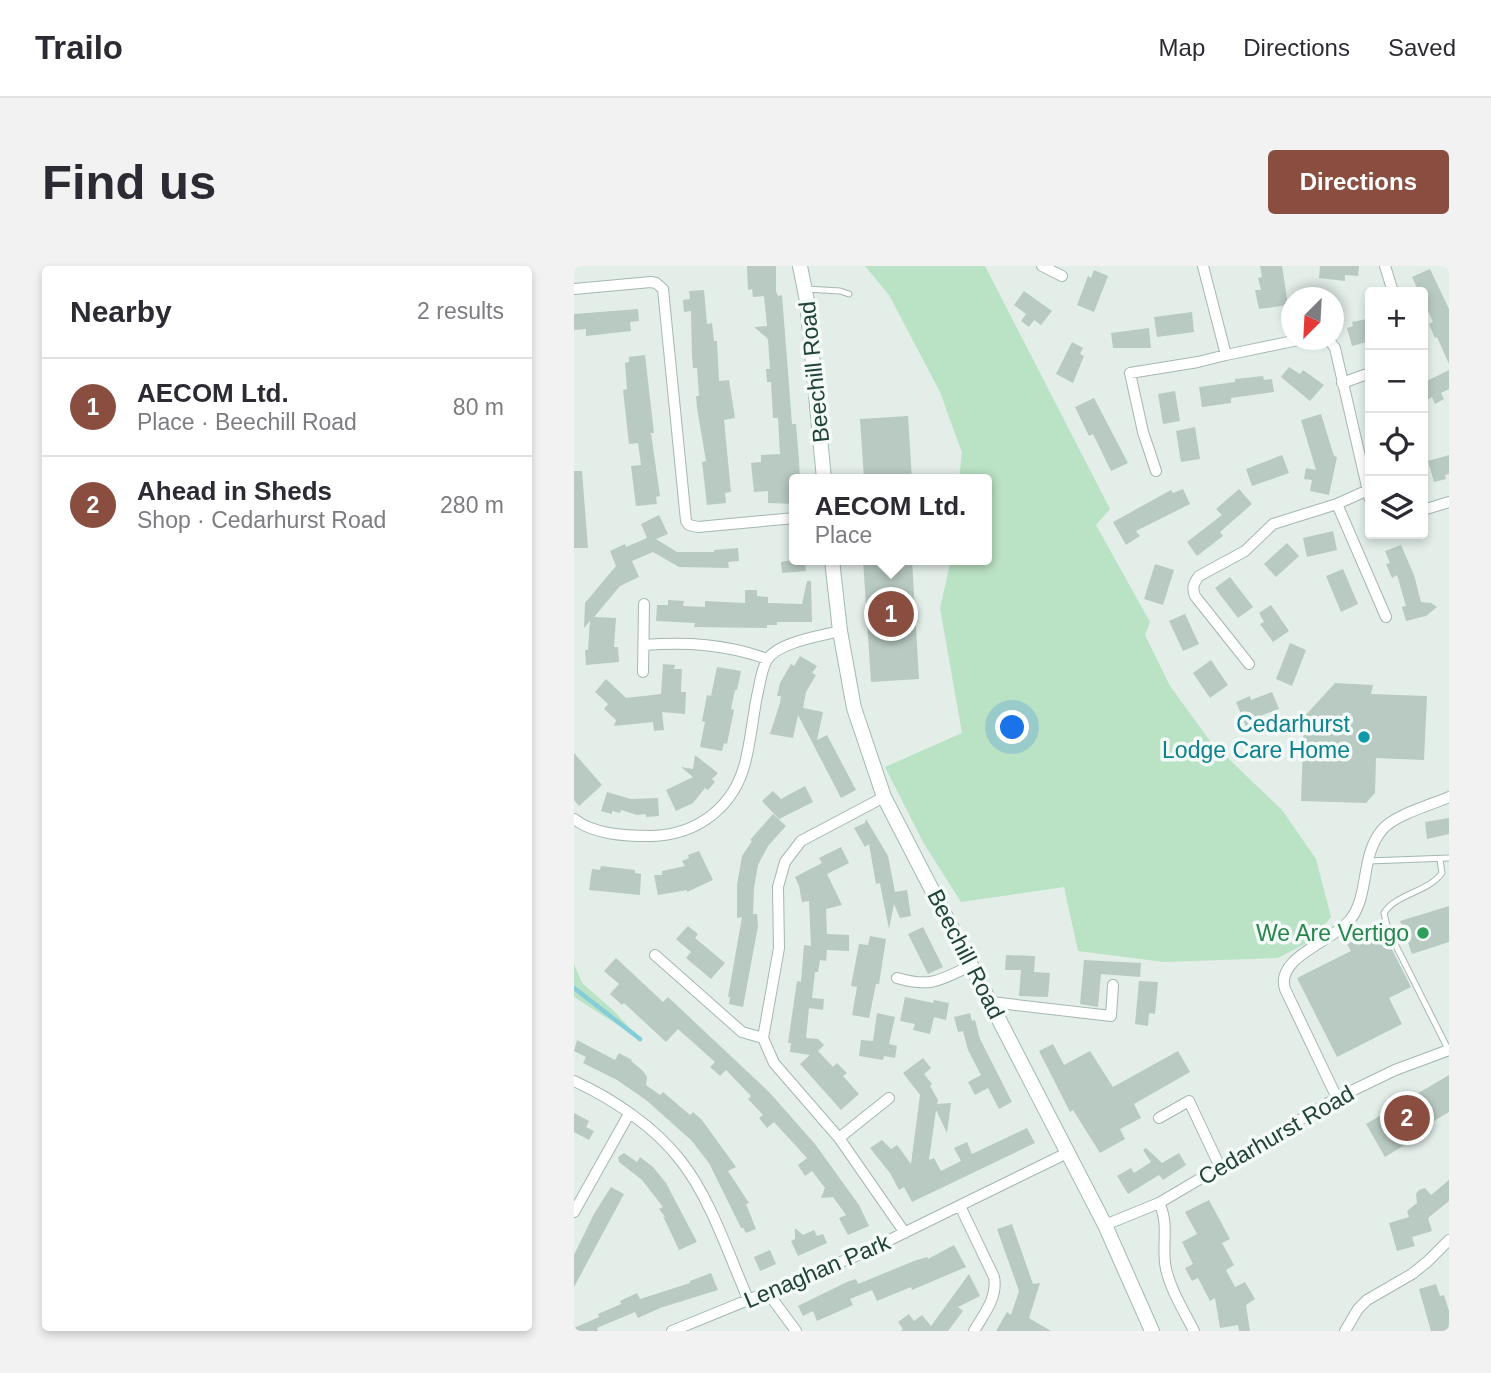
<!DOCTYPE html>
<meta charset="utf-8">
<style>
:root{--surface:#fff;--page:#f2f2f3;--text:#2b2b33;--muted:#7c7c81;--line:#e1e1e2;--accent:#8a4e40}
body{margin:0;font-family:Arial,sans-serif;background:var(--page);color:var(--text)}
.controls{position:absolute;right:21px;top:21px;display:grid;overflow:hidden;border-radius:7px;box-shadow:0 4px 10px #0003}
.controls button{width:63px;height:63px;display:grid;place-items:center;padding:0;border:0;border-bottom:2px solid var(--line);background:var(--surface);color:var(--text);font:35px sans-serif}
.compass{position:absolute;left:707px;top:21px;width:63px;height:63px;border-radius:50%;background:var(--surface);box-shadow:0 4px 10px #0003;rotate:204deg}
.you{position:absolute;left:439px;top:462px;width:24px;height:24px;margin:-18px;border:5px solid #fff;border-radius:50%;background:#1a73e8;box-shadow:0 0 0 10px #1a73e833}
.badge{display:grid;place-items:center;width:46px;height:46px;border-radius:50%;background:var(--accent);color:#fff;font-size:23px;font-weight:700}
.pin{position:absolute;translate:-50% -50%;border:4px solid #fff;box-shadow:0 2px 7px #0006}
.popup{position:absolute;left:215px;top:208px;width:203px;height:91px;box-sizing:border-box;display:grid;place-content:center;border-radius:7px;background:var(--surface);filter:drop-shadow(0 2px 5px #0005);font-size:23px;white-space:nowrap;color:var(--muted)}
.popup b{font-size:26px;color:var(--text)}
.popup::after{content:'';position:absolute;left:50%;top:100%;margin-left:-14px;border:14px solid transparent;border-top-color:var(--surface)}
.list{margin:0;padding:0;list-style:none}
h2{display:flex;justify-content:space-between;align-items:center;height:91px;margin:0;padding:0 28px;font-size:30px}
h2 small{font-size:23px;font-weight:400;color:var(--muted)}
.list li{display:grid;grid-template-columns:46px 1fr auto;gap:21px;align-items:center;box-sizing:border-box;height:98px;padding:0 28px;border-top:2px solid var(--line)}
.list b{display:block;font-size:26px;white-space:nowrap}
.list p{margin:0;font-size:23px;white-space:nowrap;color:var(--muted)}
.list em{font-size:23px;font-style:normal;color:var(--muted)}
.icon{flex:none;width:38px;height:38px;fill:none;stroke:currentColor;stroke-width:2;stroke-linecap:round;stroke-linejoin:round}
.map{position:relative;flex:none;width:875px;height:1065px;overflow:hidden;border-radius:7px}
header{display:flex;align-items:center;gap:42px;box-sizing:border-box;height:98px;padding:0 35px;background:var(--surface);border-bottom:2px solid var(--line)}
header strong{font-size:33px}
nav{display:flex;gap:38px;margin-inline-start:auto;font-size:24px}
.intro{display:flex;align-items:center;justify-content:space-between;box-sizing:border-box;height:168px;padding:0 42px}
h1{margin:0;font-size:49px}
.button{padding:18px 32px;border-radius:7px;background:var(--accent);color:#fff;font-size:24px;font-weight:700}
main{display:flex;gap:42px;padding:0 42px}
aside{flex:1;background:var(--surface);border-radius:7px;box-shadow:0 4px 10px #0003}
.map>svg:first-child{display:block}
</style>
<header>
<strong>Trailo</strong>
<nav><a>Map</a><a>Directions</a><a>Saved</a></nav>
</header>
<div class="intro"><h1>Find us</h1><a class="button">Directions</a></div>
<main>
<aside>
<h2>Nearby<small>2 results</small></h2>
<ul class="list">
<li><span class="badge">1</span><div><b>AECOM Ltd.</b><p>Place · Beechill Road</p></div><em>80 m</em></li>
<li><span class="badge">2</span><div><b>Ahead in Sheds</b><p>Shop · Cedarhurst Road</p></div><em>280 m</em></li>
</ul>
</aside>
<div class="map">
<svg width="875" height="1065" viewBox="0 0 875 1065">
<rect width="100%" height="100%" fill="#e3eee9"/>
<path fill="#bae2c4" d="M291,0H411L536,243L522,259L576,356L571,369L596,420L636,475L708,544L742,593L757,651L738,674L704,692L590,696L504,685L490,621L387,636L349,576L311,501L388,467L366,342L377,294H413V213H385L388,187L366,126L315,29Z
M0,698L8,717L40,745L66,773L0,731Z"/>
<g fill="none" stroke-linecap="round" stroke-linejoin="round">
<path stroke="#85cdd9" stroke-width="4.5" d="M0,722L66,773"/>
</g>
<path fill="#b8cac2" d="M173,0H202V25L204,30L208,29L218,158H222L225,195L226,213H221V238L194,237V225L180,226L177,197L187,196V189L206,188L204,152H199L197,116H193L192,103H196L194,73L180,61L193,60L190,30L179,31L178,23L174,24Z
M686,0H708L714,39L685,43L681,24H687L684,12L688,11Z
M746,0H785L784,10L771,9V15L745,12Z
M856,3L875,43V98L863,71L861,72L855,58L859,56L849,34V26H845L838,11Z
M520,4L534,10L520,46L503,39L514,10L517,12Z
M130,24L133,58L138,57L140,75H143L145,115L155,114L161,152L150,154L157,226L151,227L152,237L133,239L128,196L132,195L123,142L122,130H125L123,102H119L118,90L117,45L110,46L109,34L116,33L115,25Z
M450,25L478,45L467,59L460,54L455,61L447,55L452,48L440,39Z
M64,43L65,55L56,56L57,65L12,70V63L0,64V48Z
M618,46L620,66L583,71L580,51Z
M793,53L794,57L796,56V75L778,80L773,62L779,60L778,56Z
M575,62L577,82H539L537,67Z
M498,76L509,82L506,88L510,90L499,117L482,108Z
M71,89L80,167H77L86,230L82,231L83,238L62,240L57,200L67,199L64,177L55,178L49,124L53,123L51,97L55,96V91Z
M715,101L726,108L729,104L750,119L736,135L707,111Z
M875,104V123L867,127L870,133L861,138L858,131L849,136V117Z
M689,110L690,114L698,113L700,126L657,132V137L628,141L625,121L661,116V113Z
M601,125L606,155L589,158L584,128Z
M520,132L554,197L537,205L519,168L515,170L501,141Z
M747,148L760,190L763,191L755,229L736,225L738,214L730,213L732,202L742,204L727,154Z
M334,150L338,213H290L286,153Z
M621,161L626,193L607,196L602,165Z
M708,189L715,207L678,220L672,203Z
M875,189V208L871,209L872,213L860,216L854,195Z
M0,205H8L14,282H0Z
M609,223L616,238L562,265L566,270L552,279L539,256L597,224L599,227Z
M665,223L678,238L646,266L649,270L623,290L613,276L648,249L642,243Z
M85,249L94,268L82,273L103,286H140V284L164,282L165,295L154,296L155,302L105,301L79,286L58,295L65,311L46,320L20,351L42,352L40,381H44L45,396L12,399L11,384H14L16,355L10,362L11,337L42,300L36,285L51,278L52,281L73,272L67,258Z
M759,265L763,284L733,291L729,272Z
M713,277L725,290L702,311L690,298Z
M827,279L840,309L847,336L857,337L863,341L852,350L832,355L828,341L832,340L823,309L818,312L812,298L816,297L811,285Z
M218,294H231L232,305L208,307L207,296Z
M289,294H338L345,413L297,416Z
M581,298L600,304L589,339L570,333Z
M769,303L784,338L767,346L752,310Z
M656,311L679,341L664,352L641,322Z
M233,315H237L238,356H203V359H193V362L120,361L121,357L82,355L83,339H94V334L110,335L109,340L131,341V335L171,337V324H183V330L194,331V337L228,338Z
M697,339L715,365L699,376L686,358L690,356L685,347Z
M611,348L625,378L609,385L595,355Z
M716,377L732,384L718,420L702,413Z
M226,390L243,400L238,407L242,409L232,426L229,442L249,446L243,474L253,469L282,524L267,532L224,449L219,472L196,468L206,437L207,430H203L206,417L217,398L220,400Z
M637,394L654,419L636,432L619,407Z
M89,398L101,399L100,403H108L107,426H112L111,448L88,446L90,464L80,465L79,456L40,460L42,454L30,443L34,438L21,426L32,413L52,432L87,428Z
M143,401L167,405L163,424H161L157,443L160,444L153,478L150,477L148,485L126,481L131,456L128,455L133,429L137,430Z
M761,417L799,419L797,428L853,430L850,494L802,492L801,527L792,537L727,535L730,451Z
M698,426L705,443L683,451L685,459L673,463L662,436L676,430L677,434Z
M0,487L28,519L5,540L0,534Z
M121,489L144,507L138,513L141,516L134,524L131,522L119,537L102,545L92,524L119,511L107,501L119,503Z
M231,520L239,536L205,553L188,535L199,525L207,533Z
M33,526L57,533L84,532L85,550L72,551V548L63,549L47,544L46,547L38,545V548L27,545Z
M199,548L212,560L194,580L184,599L180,622L179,648H183L184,660L169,741L155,738L156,731H154L168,651L163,652V619L168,590L178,575L176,574Z
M875,552V568L853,573L851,556Z
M292,553L314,590L321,626L333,624L337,650L326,652L320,638L315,663L307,623L306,617L302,618L295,578L291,581L280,562L291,557Z
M267,581L275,597L253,608L268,639L252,643L253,668L275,669V685L253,684L252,695L246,694L244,706H241L238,732L250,733L249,744L235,742L232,772L244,773L250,779L244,785L259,801L263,797L273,807L269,810L285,828L267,844L226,798L236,789L216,786L217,777H214L223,715L227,716L230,679L237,680L235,635L228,636L225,620L221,611L248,597L245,592Z
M125,585L139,614L113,626V624L84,629L80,609H88V605L111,600L108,595L115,592L114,589Z
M27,600L61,604V607L67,608L66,629L15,624L18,603L26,604Z
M875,640V676L838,688L826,655Z
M114,660L124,668L121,672L151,697L137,713L112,692L117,686L102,673Z
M349,661L369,701L354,708L334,668Z
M807,662L837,721L815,732L828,758L763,791L723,712L777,685L773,678Z
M296,670L312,673L305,718H302L295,752L278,749L283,721L277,720L285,678L294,679Z
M432,689L461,690L460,706L476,707L474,731L445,730L447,704H431Z
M42,692L89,736L94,731L196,827L241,878L285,939L295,960L274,969L265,952L272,949L259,931L247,932L251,922L238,905L231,910L224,899L233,892L200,856L193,862L185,852L189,849L174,833L177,830L152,804L146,810L136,801L141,796L104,763L92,776L50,737L48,739L36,728L45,718L30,705Z
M510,694L567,697L566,711L527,708L524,741L506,738Z
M565,715L584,716L581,748L575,747L574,760L561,758Z
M331,731L359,737L360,734L375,737L372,754L360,751L356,768L339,764L341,758L326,755Z
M303,747L321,751L315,778L323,780L321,792L310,790L309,794L285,790L287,774L299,775Z
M396,747L398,755L401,754L406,773L438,836L425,843L414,822L401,829L394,816L407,809L394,784L389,765L384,766L380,751Z
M3,774L41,794L45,787L58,794L57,795L69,805L73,811L72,819L86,829L89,826L116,849L119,846L128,854L162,901L154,905L175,937L172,938L182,963L172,967L169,962H167L135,897L117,874L72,834L43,814L9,797L12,791L0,785Z
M479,778L490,799L516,785L539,821L604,785L616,806L560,838L567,852L546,863L551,873L526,887L499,844L496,846L465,785Z
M349,792L357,802L350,808L358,818L356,820L364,834L363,838L377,837L373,867L362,844L355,894L360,892L367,905L387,895L380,882L393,876L398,888L453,862L461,877L338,936L330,921L325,924L316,907L296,882L308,874L317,883L323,879L337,898L346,829L329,807Z
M875,809V846L836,869L839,874L811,891L792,858Z
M0,847L15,855L12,861L20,865L15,874L0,866Z
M572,882L588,897L605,887L612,899L589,914L585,909L554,928L543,910L557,902L560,907L577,896L569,884Z
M50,887L63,896L66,891L79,901L92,917L123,976L105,984L89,950L92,952L85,943L89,941L68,914L45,896L44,891Z
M875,914V935L854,952L858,965L838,971L841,980L823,985L815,957L835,951L833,945L843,937L842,928L845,924L851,922L857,929Z
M37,921L50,928L0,1021V989L20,948Z
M635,934L656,973L648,977L660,999L652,1004L661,1021L671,1016L681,1033L672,1039L676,1065H665L664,1059L646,1062L641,1032L636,1035L624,1012L618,1015L611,1002L619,998L608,976L623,968L611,946Z
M438,958L459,1018L466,1017L455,1052L477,1065H422L433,1046L437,1049L445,1025L423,963Z
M221,962L229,969L240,964L243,970L249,968L253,977L224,990L217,975L221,973Z
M380,979L392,1001L338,1024L337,1021L303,1035L298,1024L276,1033L279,1039L243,1055L239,1045L229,1050L224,1040L273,1016L282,1013L284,1018L340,995L353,991L354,993Z
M196,984L202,998L186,1005L180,991Z
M137,1007L144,1024L86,1042L64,1052L61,1046L23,1062L24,1065H0V1062L25,1051L24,1048L47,1038L46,1035L63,1027L66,1033L116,1017V1015Z
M395,1008L406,1030L384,1041L389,1045L374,1065H327L329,1063L324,1056L335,1048L340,1055L348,1049L357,1060Z
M862,1018L866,1030L870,1029L875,1045V1065H857L845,1023Z"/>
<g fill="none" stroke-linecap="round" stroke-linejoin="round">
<defs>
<path id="lane" d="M232,23L266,25L275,28
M866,594L868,607C853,627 823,627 810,647L814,664L875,785
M794,595L875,592"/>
<path id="street" d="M468,0L488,10
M629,0L652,89L724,74
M811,0L819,26
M0,23L77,16L82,17L89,23L112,255L115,259L124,261L221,252
M755,74L761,82L796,234
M768,117L796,107
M582,205L569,166L556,107L624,96L652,89
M763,238L812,351
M849,244L875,236
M70,379C113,376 152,378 193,393
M675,398L621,330C618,322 619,318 625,310L671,285L699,258L763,238L794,224
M69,406L70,338
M310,531L227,575L211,596L204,621L205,682L189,772L200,797L265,872L331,967
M0,553C21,569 52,570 77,570C125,569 162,539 172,493C177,472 179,450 183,430C186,418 187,404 193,394C204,376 247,370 266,365
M81,689L168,766L189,772
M323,712C358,722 366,714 398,699
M417,736L537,750L539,719
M0,815C39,833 81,861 107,895C137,933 155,990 175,1035
M763,832L711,723C701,691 758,676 776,654C796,629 786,590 808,564C820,549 857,539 875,531
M585,852L615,835L646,901
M265,872L315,832
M585,937C596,959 587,980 592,1003C597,1025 610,1045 620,1065
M386,940L420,1011C424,1031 410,1048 400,1065
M0,946L55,848
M531,959L585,937L763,832L821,804L875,784
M194,1027L222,1065
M98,1065L289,987L493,887
M771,1065L784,1043L793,1034L838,1008L853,996L875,974"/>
<path id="secondary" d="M226,0L233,35L250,213
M258,294L266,365L280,442L310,531L531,959L578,1065"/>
</defs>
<use href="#lane" stroke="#a5b7b1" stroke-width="7"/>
<use href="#street" stroke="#a5b7b1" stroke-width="12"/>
<use href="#secondary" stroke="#a0bbb1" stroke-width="16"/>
<use href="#lane" stroke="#fff" stroke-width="5"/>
<use href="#street" stroke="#fff" stroke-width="10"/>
<use href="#secondary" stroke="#fff" stroke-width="14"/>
</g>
<circle fill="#0f9aa8" stroke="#f4faf7" stroke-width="2.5" cx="790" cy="471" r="7"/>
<circle fill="#2e9e5b" stroke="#f4faf7" stroke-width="2.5" cx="849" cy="667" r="7"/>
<g text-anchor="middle" stroke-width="7" stroke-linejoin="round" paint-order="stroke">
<g font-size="23" fill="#204239" stroke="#f4faf7">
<text transform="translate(240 106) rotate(-96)" y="8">Beechill Road</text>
<text transform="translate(392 688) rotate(63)" y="8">Beechill Road</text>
<text transform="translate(702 869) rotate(-30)" y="8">Cedarhurst Road</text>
<text transform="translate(243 1005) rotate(-23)" y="8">Lenaghan Park</text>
</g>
<g font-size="23" fill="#0d838f" stroke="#f4faf7" text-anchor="end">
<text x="776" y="466">Cedarhurst<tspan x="776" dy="26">Lodge Care Home</tspan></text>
</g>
<g font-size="23" fill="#27864d" stroke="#f4faf7" text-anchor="end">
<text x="835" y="675">We Are Vertigo</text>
</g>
</g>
</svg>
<div class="controls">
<button>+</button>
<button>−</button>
<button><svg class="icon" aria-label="locate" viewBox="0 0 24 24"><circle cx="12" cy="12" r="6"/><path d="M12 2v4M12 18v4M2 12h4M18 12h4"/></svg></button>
<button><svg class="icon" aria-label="layers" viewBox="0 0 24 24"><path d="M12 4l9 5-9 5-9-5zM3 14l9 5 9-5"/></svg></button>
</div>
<svg class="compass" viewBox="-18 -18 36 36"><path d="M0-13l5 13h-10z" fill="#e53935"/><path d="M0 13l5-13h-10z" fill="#7c7c81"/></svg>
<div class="you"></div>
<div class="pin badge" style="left:317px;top:348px">1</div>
<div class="popup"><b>AECOM Ltd.</b>Place</div>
<div class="pin badge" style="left:833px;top:852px">2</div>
</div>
</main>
